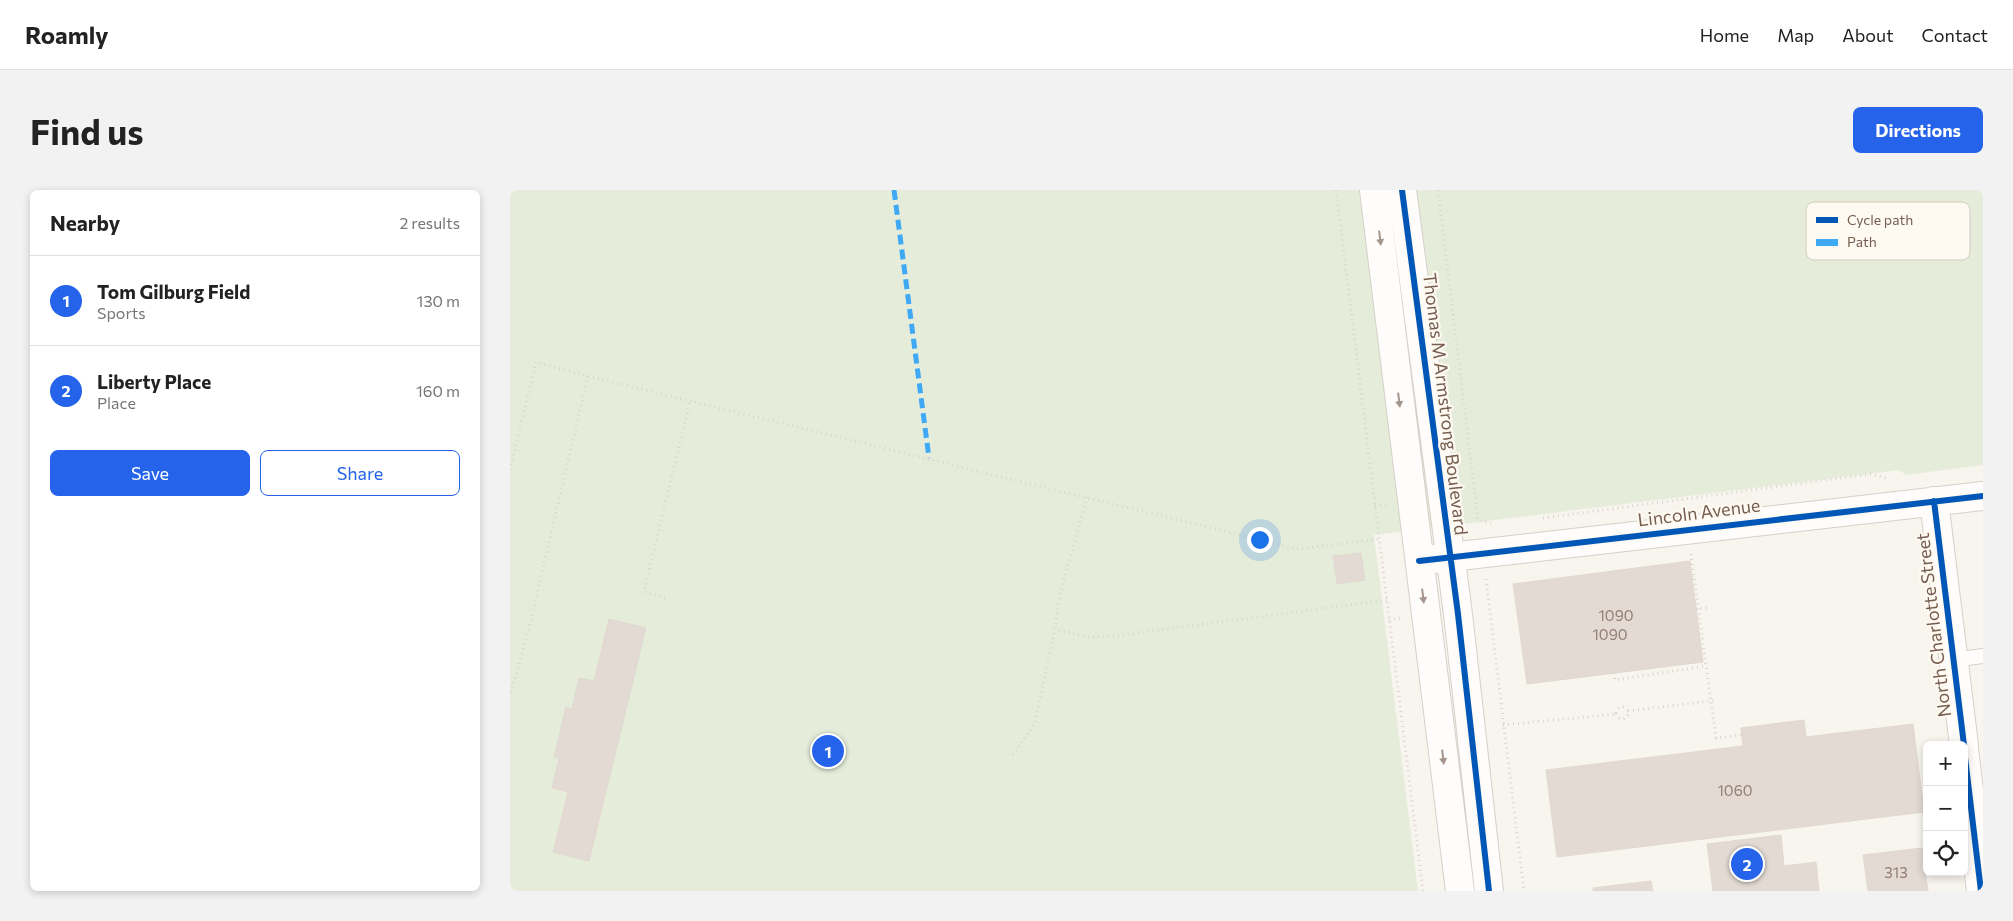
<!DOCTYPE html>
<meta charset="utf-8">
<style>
:root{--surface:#fff;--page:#f2f2f2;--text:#222;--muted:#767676;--line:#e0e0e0;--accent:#2563eb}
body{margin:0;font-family:Commissioner,sans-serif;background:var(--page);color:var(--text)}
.controls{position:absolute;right:15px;bottom:15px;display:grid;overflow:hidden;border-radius:8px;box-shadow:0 2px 8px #0003}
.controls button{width:45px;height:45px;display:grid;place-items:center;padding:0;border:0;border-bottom:1px solid var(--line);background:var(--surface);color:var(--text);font:25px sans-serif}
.you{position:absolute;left:749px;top:349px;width:18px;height:18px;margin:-12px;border:4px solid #fff;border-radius:50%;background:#1a73e8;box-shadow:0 0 0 8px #1a73e833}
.badge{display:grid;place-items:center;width:32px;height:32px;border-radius:50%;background:var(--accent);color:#fff;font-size:16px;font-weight:700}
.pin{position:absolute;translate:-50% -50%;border:2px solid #fff;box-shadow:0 1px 5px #0006}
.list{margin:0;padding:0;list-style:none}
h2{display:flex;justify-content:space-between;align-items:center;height:65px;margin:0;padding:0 20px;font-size:21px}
h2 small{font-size:16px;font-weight:400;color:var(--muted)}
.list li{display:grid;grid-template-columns:32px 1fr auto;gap:15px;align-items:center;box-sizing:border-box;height:90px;padding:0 20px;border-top:1px solid var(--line)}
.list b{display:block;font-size:19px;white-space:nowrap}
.list p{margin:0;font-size:16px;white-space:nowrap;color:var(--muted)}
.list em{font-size:16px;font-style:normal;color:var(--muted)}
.actions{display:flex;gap:10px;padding:15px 20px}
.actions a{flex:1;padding:11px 0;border:1px solid var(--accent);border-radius:8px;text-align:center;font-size:18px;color:var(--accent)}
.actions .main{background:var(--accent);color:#fff}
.icon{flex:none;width:28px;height:28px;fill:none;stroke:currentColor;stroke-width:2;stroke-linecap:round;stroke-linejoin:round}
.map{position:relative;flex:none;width:1473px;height:701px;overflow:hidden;border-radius:8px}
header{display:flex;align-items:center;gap:30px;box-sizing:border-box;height:70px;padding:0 25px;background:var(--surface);border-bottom:1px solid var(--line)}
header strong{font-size:24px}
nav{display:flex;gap:28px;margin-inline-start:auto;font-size:18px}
.intro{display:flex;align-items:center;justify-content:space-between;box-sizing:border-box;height:120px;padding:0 30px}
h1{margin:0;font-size:35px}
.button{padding:12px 22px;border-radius:8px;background:var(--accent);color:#fff;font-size:18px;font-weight:700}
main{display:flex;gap:30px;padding:0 30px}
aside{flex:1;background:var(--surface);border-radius:8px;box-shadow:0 2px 8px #0003}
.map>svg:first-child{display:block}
</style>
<header>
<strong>Roamly</strong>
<nav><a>Home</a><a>Map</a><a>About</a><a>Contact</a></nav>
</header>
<div class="intro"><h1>Find us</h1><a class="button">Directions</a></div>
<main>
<aside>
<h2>Nearby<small>2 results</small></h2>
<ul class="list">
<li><span class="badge">1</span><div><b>Tom Gilburg Field</b><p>Sports</p></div><em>130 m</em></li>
<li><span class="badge">2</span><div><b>Liberty Place</b><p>Place</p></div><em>160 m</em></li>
</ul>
<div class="actions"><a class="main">Save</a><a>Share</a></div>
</aside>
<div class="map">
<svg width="1473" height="701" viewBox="0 0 1473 701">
<rect width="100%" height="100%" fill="#f8f4ee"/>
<path fill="#e5edda" d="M0,0H1473V275L1396,285L1389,280L864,345L908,701H0Z"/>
<path fill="#e2dad3" stroke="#e0d8d1" d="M851,363L855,390L827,394L823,366Z
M1180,371L1193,472L1017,494L1003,394Z
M99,429L136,438L79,671L43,662L58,602L42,598L49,568L44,567L56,517L62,519L69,488L84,491Z
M1294,530L1296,547L1403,534L1414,622L1047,667L1036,580L1233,556L1231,538Z
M1271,645L1274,676L1306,672L1309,701H1203L1197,654Z
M1412,658L1418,701H1358L1353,665Z
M1141,691L1143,701H1083V698Z"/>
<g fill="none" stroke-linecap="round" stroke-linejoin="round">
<defs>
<path id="lane" d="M1443,470L1473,466"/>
<path id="street" d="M864,0L950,701
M892,0L948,424L979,701
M1424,311L1454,555
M923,369L1473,306
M1454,559L1471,701"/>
</defs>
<use href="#lane" stroke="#d5d0c9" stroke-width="16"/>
<use href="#street" stroke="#d5d0c9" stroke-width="30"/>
<path stroke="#dad4d0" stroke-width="3" stroke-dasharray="1 4" stroke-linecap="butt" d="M826,0L913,701
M928,0L968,330L985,334
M78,186L787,359L869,349
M0,280L26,172L78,186L19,438L0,506
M577,307L550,404L545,439L576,447L605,446L877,410
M865,316L877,314
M1033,328L1361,284L1378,289
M1181,364L1206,548L1231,545
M976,389L1014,701
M155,408L134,402L180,210
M1186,419L1197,418
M879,430L891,428
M1104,483L1105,490L1196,476
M1106 523a6 6 0 1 1 12 0a6 6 0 1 1-12 0Z
M1118,521L1207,510
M993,535L1106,524
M503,565L525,533L545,439"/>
<use href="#lane" stroke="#fefdfc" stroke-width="14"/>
<use href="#street" stroke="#fefdfc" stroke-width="28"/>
<path stroke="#3fa9f5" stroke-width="5" stroke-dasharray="10 5" stroke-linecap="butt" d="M384,0L419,268"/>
<defs>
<path id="cycleway" d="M892,0L948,424L979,701
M1424,311L1454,555
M909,371L1473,306
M1454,559L1471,701"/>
</defs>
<use href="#cycleway" stroke="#fef9f1" stroke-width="9"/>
<use href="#cycleway" stroke="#0057b8" stroke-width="6"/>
</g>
<defs><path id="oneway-solid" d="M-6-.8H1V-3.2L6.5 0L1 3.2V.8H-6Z" transform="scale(1.25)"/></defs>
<g fill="#a5958c">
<use href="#oneway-solid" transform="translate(870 48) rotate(83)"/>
<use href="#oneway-solid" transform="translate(889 210) rotate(83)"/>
<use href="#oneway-solid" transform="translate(913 406) rotate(83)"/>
<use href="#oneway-solid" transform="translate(933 567) rotate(83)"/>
</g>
<g text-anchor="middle" stroke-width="4.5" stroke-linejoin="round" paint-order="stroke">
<g font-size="15" fill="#927f73">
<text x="1106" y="431">1090</text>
<text x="1100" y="450">1090</text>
<text x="1225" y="606">1060</text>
<text x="1386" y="688">313</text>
</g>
<g font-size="18" fill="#755d4f" stroke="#fef9f1">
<text transform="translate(935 214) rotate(83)" y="6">Thomas M Armstrong Boulevard</text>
<text transform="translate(1189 323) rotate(-7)" y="6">Lincoln Avenue</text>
<text transform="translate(1424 435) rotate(-97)" y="6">North Charlotte Street</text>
</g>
</g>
<rect x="1296" y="12" width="164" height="58" rx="8" fill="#fef9f1" stroke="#d5cac0" stroke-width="1"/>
<rect x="1306" y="27" width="22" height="6" fill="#0057b8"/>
<rect x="1306" y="49" width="22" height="7" fill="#3fa9f5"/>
<g font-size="14" fill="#755d4f">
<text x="1337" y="35">Cycle path</text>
<text x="1337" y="57">Path</text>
</g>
</svg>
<div class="controls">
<button>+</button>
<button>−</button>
<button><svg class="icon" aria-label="locate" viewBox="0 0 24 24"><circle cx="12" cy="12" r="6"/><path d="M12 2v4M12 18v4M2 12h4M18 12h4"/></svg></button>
</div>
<div class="you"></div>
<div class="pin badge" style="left:318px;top:561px">1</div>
<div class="pin badge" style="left:1237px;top:674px">2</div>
</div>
</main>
